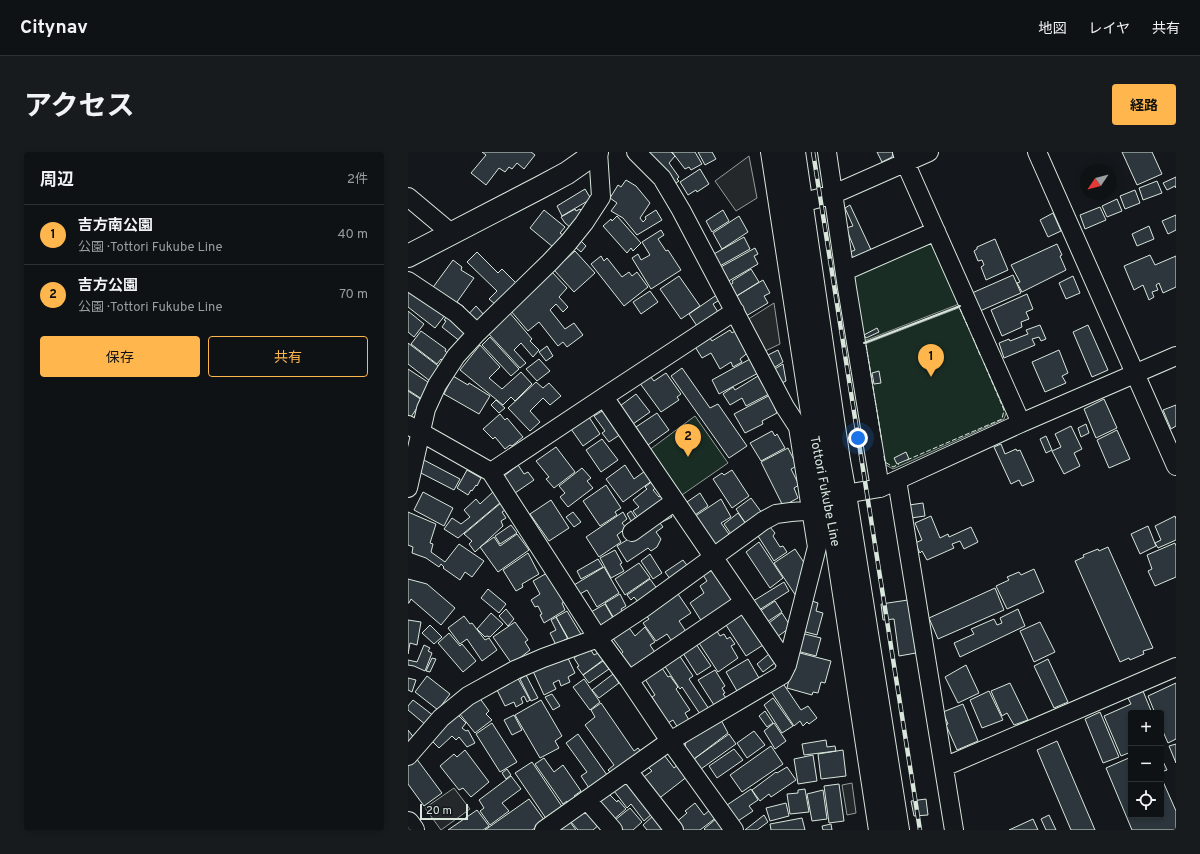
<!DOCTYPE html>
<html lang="ja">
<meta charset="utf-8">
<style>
:root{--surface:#0f1215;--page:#181b1e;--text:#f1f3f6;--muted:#9b9ea0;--line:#2f3234;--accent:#ffb74d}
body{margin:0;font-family:Overpass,"Noto Sans JP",sans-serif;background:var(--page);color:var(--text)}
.controls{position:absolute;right:12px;bottom:12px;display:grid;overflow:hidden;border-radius:4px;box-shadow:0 2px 6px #0003}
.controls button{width:36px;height:36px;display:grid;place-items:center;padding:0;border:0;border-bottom:1px solid var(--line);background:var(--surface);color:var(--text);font:20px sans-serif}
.compass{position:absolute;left:672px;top:12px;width:36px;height:36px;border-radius:50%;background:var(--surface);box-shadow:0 2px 6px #0003;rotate:235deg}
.scale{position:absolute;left:12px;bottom:10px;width:48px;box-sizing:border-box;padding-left:4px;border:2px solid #d8e6dc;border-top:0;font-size:11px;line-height:14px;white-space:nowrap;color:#d8e6dc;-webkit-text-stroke:3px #14181c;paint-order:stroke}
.you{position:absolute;left:450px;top:286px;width:14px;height:14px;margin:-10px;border:3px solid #fff;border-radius:50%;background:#1a73e8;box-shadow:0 0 0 6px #1a73e833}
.badge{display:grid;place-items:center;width:26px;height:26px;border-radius:50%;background:var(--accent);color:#111;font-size:13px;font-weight:700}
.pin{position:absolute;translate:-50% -33px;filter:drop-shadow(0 1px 2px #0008)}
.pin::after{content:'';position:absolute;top:21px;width:14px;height:12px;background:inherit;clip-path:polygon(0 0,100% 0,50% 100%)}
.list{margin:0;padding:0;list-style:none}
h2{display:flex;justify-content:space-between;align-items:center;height:52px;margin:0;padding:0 16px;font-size:17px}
h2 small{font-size:13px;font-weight:400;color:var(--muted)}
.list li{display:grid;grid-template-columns:26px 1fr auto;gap:12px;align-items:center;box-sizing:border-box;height:60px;padding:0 16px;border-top:1px solid var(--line)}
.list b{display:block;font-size:15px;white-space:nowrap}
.list p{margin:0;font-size:13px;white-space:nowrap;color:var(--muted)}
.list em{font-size:13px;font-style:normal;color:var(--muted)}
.actions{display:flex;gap:8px;padding:12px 16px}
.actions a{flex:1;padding:9px 0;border:1px solid var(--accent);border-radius:4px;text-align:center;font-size:14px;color:var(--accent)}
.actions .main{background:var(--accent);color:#111}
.icon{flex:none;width:22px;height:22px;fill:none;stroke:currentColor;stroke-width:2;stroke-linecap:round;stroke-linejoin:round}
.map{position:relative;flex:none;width:768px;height:678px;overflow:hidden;border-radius:4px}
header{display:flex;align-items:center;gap:24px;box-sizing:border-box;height:56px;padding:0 20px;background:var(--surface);border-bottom:1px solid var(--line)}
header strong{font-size:19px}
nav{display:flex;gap:22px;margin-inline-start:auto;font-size:14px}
.intro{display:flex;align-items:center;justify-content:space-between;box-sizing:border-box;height:96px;padding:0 24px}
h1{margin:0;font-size:28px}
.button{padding:10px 18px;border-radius:4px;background:var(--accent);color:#111;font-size:14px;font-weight:700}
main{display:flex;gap:24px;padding:0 24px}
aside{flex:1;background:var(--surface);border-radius:4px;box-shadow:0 2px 6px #0003}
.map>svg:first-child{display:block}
</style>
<header>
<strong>Citynav</strong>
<nav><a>地図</a><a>レイヤ</a><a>共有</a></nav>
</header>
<div class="intro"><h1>アクセス</h1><a class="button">経路</a></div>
<main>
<aside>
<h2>周辺<small>2件</small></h2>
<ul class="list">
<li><span class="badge">1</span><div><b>吉方南公園</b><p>公園 · Tottori Fukube Line</p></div><em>40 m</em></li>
<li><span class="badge">2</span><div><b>吉方公園</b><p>公園 · Tottori Fukube Line</p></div><em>70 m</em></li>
</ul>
<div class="actions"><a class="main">保存</a><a>共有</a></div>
</aside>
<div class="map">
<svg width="768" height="678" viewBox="0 0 768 678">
<rect width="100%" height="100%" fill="#14181c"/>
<path fill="#1a2d24" stroke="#939e99" d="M523,88L551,152L456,189L444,122Z
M553,155L599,259L596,267L485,317L476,312L457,192Z
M287,264L320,311L271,345L240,299Z"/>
<path fill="#24282b" stroke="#939e99" d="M341,4L349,46L328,59L307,29Z
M366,151L372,192L355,200L339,168Z
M444,631L448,661L439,663L434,633Z
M46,636L62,657L33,678L17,656Z"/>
<path fill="#2c363c" stroke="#d8e6dc" d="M74,0H123L127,3L116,17L109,11L104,17L101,15L97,20L91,16L78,33L63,21L78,3Z
M237,0H263L267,4L261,11L271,25L269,27L271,29L265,33Z
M264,0H287L294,12L283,18L281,15L277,17Z
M290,0H304L308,7L297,13Z
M469,0H485L484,5L474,10Z
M714,0H744L754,22L729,33Z
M292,17L301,32L289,40L288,38L280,43L272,30Z
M768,25V36L767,34L759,38L755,31Z
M218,28L228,34L242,51L232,66L235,70L238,67L237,65L248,58L254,68L229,83L215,66L203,59L209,51L202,46L210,33L213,35Z
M749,29L754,41L735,48L731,36Z
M177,37L183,47L154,64L149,54Z
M727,38L732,51L717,57L712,44Z
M709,47L714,59L699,65L694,54Z
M442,53L465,102L447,111L442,100L447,98L438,76L445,74L437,56Z
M692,55L698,68L677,77L672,63Z
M167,57L168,59L172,57L175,60L163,76L157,71L153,65Z
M136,58L157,75L152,81L155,83L145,95L122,76Z
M315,58L321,69L304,80L298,69Z
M645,61L653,79L640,85L632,68Z
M768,63V78L760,82L754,69Z
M209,64L233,91L225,99L223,96L219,101L195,74L203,67L204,69Z
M331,64L340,80L314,97L305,81Z
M741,74L746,87L729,94L724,82Z
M253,78L256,83L250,87L258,99L260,98L273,118L243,137L224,106L230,102L233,108L242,103L234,90Z
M336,85L342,97L310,115L304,103Z
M587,87L600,118L578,128L573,115L576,113L574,108L570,109L566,99L569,97V95Z
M173,89L178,94L173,100L167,95Z
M649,92L654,103L652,104L658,118L614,140L609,131L612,130L603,113Z
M347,96L350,102L346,104L350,112L319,130L311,116Z
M167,99L187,121L166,140L146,118Z
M69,100L90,121L94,117L109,132L88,153L81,147L89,139L59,110Z
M742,103L747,113L768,104V135L755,141L751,131L748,133L750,138L744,140L746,145L741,148L735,133L726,138L716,114Z
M193,104L196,109L199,106L214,125L221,120L224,124L229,120L240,135L216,154L183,112Z
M45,108L54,115L53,118L66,126L49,150L56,155L54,158L23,138Z
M343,117L351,130L327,145L321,134L325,131L324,129Z
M143,119L159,136L151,145L160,155L155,160L148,152L142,158L157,177L166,171L175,183L159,195L155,190L150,194L131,170L120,179L102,158Z
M605,123L613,141L572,159L564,141Z
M271,124L292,154L273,167L252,137Z
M665,124L672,141L658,147L651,131Z
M355,128L362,141L356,144L360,151L338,164L327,145Z
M0,134L38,162L27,176L0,155Z
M242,139L250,150L233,162L225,150Z
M310,142L313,147L305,152L310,160L289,174L281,162Z
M619,142L625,157L618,160L621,167L613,170L614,175L594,184L583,158Z
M68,154L77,164L67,174L58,165Z
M0,159L16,172L6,185L0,180Z
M42,160L61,180L53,190L34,175L38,169L36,168Z
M101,160L124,187L122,189L131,198L125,205L113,191L106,198L118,211L112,216L80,181Z
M632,173L638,187L633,189L631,185L624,187L627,193L596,206L591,191L601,187L602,189L620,182L618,178Z
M680,173L700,218L684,225L665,180Z
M469,176L471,180L458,186L456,183Z
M330,177L342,199L332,207L334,210L325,215L323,210L312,217L303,201L294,206L286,193L300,183L304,189L322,178L324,181Z
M13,179L38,197L37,199L42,203L37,210L33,207L29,212L3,192Z
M82,185L111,217L103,224L74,193Z
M0,191L33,216L22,229L0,212Z
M72,193L92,215L81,226L94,237L113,220L124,232L107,249L103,245L95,253L52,218Z
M139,194L145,204L138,209L131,200Z
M370,198L375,210L364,217L358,204Z
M651,198L660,221L654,224L658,231L637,240L624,210Z
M131,207L142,219L129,229L118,217Z
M342,207L354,219L311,242L304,228Z
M375,212L378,229L372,232L365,218Z
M274,216L302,256L310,252L339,294L321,306L263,224Z
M0,217L23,232L14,247L0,238Z
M471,219L473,231L466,232L464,221Z
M258,221L273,242L269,245L271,248L253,260L231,230L241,223L246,229Z
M45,224L60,233L61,231L82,244L71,262L36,242Z
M350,224L355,233L363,241L338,254L334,246L322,253L315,242L325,235L327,238Z
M128,230L135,236L141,231L153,244L142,253L135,246L122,259L132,270L122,279L100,256Z
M0,239L14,248L3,265L0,263Z
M228,242L242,260L225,272L212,254Z
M364,242L370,254L367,256L369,261L354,269L355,272L337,281L326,262Z
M696,247L709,276L688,286L676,257Z
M88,248L97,256L91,261L83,253Z
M768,253V274L763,277L755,258Z
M199,256L213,282L201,290L194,281L197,279L186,264Z
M249,261L261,278L240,293L228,275Z
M92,262L97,268L99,266L115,285L104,294L102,293L97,297L87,285L85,287L75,277Z
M181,265L192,282L175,294L163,277Z
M678,272L681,281L673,285L670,276Z
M663,274L674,297L666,301L672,314L656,322L644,299L653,295L647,282Z
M709,278L722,307L701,316L689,288Z
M364,279L367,284L369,282L377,296L353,309L342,291Z
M638,284L644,298L638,301L632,287Z
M194,287L210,308L193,320L178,298Z
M593,292L597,302L608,297L609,299L612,298L626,329L614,334L611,328L603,332L586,295Z
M148,295L167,320L146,336L138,327L141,325L128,309Z
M380,296L389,314L383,317L391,333L386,336L390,346L375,354L353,310Z
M498,300L501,307L489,312L486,306Z
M14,307L52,327L46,338L11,320Z
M110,313L116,322L120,320L126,328L107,341L96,324Z
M217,313L226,327L237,319L245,328L215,350L198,327Z
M174,316L183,326L179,329L185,336L160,355L152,345L157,341L151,334Z
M59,318L73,326L69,334L68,333L64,339L63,338L60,343L49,336Z
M324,318L341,344L324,356L305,327L314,321L316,323Z
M246,328L250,334L245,338L251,345L254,343L259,352L231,367L225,359L231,355L225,348L239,337L237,335Z
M198,333L213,356L207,360L209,363L192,374L175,349Z
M15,340L45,356L36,374L6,358Z
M85,340L93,350L50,386L36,377L44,366L53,372L62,365L56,358L68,347L72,352Z
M292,341L300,354L284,365L276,352Z
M343,346L354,361L338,372L328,357Z
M313,347L323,365L313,371L323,385L303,394L286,365Z
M143,348L161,376L141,389L122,362Z
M94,350L99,357L94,360L98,366L93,369L95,374L67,400L61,392L64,389L56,382Z
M515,351L517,364L503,366L501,353Z
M260,358L264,365L252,371L255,375L248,380L253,387L249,395L243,399L240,396L219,410L209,394L232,380Z
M223,359L231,371L226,374L219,362Z
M0,360L28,372L22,391L25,392L23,400L37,410L51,392L76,409L64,425L57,420L52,428L35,416L36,415L33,412L31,415L18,406L4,401L5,395L0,393Z
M165,360L173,370L166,375L158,365Z
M215,360L219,367L214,371L218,376L209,383L213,390L191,405L178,385Z
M330,361L338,372L323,382L316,372Z
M523,364L532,386L540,382L541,385L563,375L570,390L556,397L552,389L544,392L546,396L519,408L514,399L512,401L507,391L514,388L507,371Z
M767,364L768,367V388L750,396L747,391L753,388L747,374Z
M103,373L109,381L92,392L87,384Z
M740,374L748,394L732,402L723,382Z
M362,375L367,381L365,384L372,395L375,394L379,400L366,409L350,384Z
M109,382L121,398L90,420L72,395L86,385L92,394Z
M351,390L375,426L362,436L338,400Z
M767,391L768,394V425L747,434L740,419L744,417L739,403Z
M700,395L745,496L735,499L736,502L722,508L721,506L712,510L667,409L676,405L675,403L690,397L691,399Z
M387,397L399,415L396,424L391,428L394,434L388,444L366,411Z
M207,398L214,411L212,412L216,419L203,426L192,406Z
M120,401L131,422L114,432L115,435L108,439L95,418Z
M242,402L254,421L245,427L233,409Z
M190,407L195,415L173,427L169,419Z
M275,408L281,416L263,428L257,420Z
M231,411L242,426L217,443L207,427Z
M196,415L211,441L189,455L179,438L172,442L166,433Z
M306,417L326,448L294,470L282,451L296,441L292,434L299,429L295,423Z
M626,417L636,440L599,457L588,434L601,428L599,425L611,420L613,423Z
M139,421L156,450L154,451L157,458L136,471L132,463L134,462L130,454L127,455L123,448L132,442L125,429Z
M0,427L19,432L47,456L33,473L3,447L1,451H0Z
M242,427L250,438L231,451L226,445L223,448L219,443Z
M376,430L381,439L348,460L342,451Z
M587,436L596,458L530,487L521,466Z
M80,437L98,452L91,461L73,446Z
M268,439L283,461L271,469L279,481L265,491L259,482L248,489L235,471L241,467L236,461Z
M212,442L218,454L213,457L216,463L207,468L197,451Z
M401,448L410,451L408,459L415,461L409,483L394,479Z
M500,448L508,501L491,504L486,467L475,468L473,452Z
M367,449L374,460L356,472L349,461Z
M197,452L205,466L191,474L183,460Z
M98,457L106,467L100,474L91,464Z
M610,457L617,474L552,505L546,491L566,482L563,477L586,467L589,473L594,471L592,466Z
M159,459L174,484L162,491L148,465Z
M333,459L355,493L338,504L316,470Z
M83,461L95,472L82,485L79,484L77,485L69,477Z
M374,461L383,475L366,487L357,474Z
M56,464L62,472L64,471L77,488L81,486L89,498L74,509L59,487L52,492L40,476Z
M148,465L160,486L148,493L142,481L148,478L143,468Z
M0,468L13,470L9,493L2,491L0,502Z
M107,470L120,488L117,490L122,498L104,512L85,485Z
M632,470L647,500L626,510L612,479Z
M22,473L34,485L26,492L14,481Z
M219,473L227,484L237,475L247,490L242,493L250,505L225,521L212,503L215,500L204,485Z
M307,476L312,484L316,482L319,487L322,485L327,492L323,494L330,506L310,520L289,488Z
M41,481L52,494L54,492L68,509L55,520L30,491Z
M393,481L413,486L408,504L389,499Z
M288,492L303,514L289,523L275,501Z
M16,493L22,496L20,499L24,501L17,519L6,514L0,513V508L9,510Z
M181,495L186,503L190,501L195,508L175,523L169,515L171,514L166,506Z
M269,500L285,524L281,527L301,557L292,562L274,535L272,537L254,510Z
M388,500L423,509L417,531L413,530L410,541L405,540L404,543L379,536Z
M158,502L167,521L160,525L162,530L153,534L151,528L145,531L148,537L136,543L124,517Z
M361,502L368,510L355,520L349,512Z
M24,506L28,507L22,520L18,519Z
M340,507L351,526L329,539L318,520Z
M640,507L660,550L646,556L626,514Z
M195,509L201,517L181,531L175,523Z
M558,513L571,541L550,551L537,525Z
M254,516L260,525L262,524L270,535L268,537L282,558L277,561L281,568L270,576L265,568L260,571L244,545L247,543L237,527Z
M307,518L317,534L314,536L317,541L315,542L318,546L306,553L290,528Z
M205,522L211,531L191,546L184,538Z
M108,523L122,548L119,550L116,544L113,546L115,551L108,555L106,550L97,554L87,534Z
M118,523L130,546L123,549L112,527Z
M19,524L42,542L30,558L7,540Z
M0,526L8,528L4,540L0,538Z
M176,527L192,550L182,558L165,535Z
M374,530L393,558L400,554L409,566L401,572L399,570L395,574L392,569L386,574L362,538Z
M602,531L620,568L606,573L599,561L594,564L583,539Z
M768,531V587L760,591L753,575V561H747L740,544Z
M581,539L595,568L574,576L562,548Z
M735,539L744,561H723V600L713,604L696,564L723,552L720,546Z
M144,542L152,554L145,558L137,545Z
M71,545L81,559L78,562L84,568L67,581L51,561Z
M365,546L385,574L374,581L356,553Z
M5,548L26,564L18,573L0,558V554Z
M133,548L154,584L147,589L151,596L132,606L107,563Z
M193,551L226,599L230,596L234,601L204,622L200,618L206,613L177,573L187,565L183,558Z
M555,552L570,589L549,598L538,573L540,572L535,560Z
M357,559L365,571L359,575L351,564Z
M692,560L711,605L695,611L677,567Z
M49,562L58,571L54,576L58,579L60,578L67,591L59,595L51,585L48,588L44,584L31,596L22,587Z
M106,563L114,578L104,583L96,568Z
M313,568L320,581L286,607L277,595L278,589Z
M84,571L109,610L92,620L68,582Z
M366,571L378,589L367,597L356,579Z
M0,578L7,587L0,596Z
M346,579L357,593L339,606L329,591Z
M170,582L199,623L181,636L173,624L179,620L158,591Z
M321,582L328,592L293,617L286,607Z
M418,588L419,595L427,594L428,599L396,603L394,592Z
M649,589L687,678H663L629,598Z
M768,592V611L761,594Z
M363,594L375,612L334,640L322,623Z
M326,597L335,608L309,626L301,614Z
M57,598L81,630L63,645L55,636L51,638L32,614L46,602L49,605Z
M435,598L438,624L413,627L410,602Z
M256,603L266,616L271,612L280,624L249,648L233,627L244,619L240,615Z
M405,603L409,629L390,632L386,607Z
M723,605V663H753V625L768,659V678H724L698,616Z
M753,605L759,618L753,620Z
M8,606L34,641L16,654L0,632V613Z
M136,606L146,620L155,613L173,639L166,644L168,646L161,651L159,649L155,652L127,612Z
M124,610L155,656L139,668L107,621Z
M379,615L388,628L363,645L361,642L352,649L344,638L368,620L369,621Z
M99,617L103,623L98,627L94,621Z
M103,624L113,637L94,651L101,659L82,673L72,659L76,656L71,648Z
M220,629L245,661L236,669L223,652L219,656L206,639Z
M431,632L436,669L421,671L416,634Z
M343,637L350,648L341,654L345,659L330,669L319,653Z
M397,637L401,660L382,662L379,642L390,641V638Z
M415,638L419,667L404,669L399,642Z
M201,642L209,650L210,648L218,657L205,668L191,651Z
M121,647L137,669L124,678H77Z
M518,647L520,663L506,664L503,649Z
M287,651L296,663L303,657L309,665L292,678H273L267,671L279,661L277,659Z
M378,651L381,664L362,669L358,656Z
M222,656L234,670L225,678H215L207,668Z
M179,657L192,672L185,678H170L163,670Z
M69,658L81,674L75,678H40Z
M247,662L259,678H239L235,673Z
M356,663L360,670L349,678H337Z
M641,663L648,678H638L633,667Z
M309,666L318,678H297L296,677Z
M394,666L397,678H363L362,672Z
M625,667L630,678H601Z
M162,670L168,678H152Z
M423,672L424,678H415L414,674Z"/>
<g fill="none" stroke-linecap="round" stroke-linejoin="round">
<defs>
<path id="minor" d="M419,0L439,136L472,336
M494,0L497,10L613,271
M629,0L768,314
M0,45L43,81
M393,51L426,42L521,0
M437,119L528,79
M0,129L48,161L69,181
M196,245L379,513
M0,273L83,320L190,486L221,528L262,589L326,678
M83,320L196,245L327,159
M0,336L18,257L29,233L48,204L69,181L142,110L160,91L176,71L193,45L190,0
M224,380L267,349
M221,528L336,450
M0,604L33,566L60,544L107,518L135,506L190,486L234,457L355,369L368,362L383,360L397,359L437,342L472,336L489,328
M536,615L768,515
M220,619L266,678
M179,648L205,678
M136,678L262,589L374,523L379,513L409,395L390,275L377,255L273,58L254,26L228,0
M546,678L489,328L613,271L768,204"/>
<path id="major" d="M364,0L410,300L429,396L472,678
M386,0L431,309L437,342L490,678
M0,104L133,35L159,21L189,0
M0,671L5,678"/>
</defs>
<use href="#minor" stroke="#d8e6dc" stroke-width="20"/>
<use href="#major" stroke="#d8e6dc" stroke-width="24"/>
<use href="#minor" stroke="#14181c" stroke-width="18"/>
<use href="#major" stroke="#14181c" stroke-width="22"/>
<defs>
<path id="rail" d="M405,0L512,678"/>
</defs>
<use href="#rail" stroke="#d8e6dc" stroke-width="4.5"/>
<use href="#rail" stroke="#14181c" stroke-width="3" stroke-dasharray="9" stroke-linecap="butt"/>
<path stroke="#d8e6dc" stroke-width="1" stroke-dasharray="5 2" stroke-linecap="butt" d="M552,157L561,177
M565,186L572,203
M458,193L474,290
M476,304L477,310L485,315L491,312
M499,308L594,267L596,258L576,211"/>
<path stroke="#d8e6dc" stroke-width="2" d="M456,191L552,154"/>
</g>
<g text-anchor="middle" stroke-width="3" stroke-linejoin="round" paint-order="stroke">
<g font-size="13" fill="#d8e6dc" stroke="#14181c">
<text transform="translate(418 339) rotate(79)" y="5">Tottori Fukube Line</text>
</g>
</g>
</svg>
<div class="controls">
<button>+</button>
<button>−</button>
<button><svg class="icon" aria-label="locate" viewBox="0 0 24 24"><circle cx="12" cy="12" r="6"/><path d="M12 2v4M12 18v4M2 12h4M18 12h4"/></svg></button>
</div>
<svg class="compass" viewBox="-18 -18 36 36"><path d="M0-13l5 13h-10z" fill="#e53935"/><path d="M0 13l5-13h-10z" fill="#9b9ea0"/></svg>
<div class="scale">20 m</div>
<div class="you"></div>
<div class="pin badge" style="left:523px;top:225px">1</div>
<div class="pin badge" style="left:280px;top:305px">2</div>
</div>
</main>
